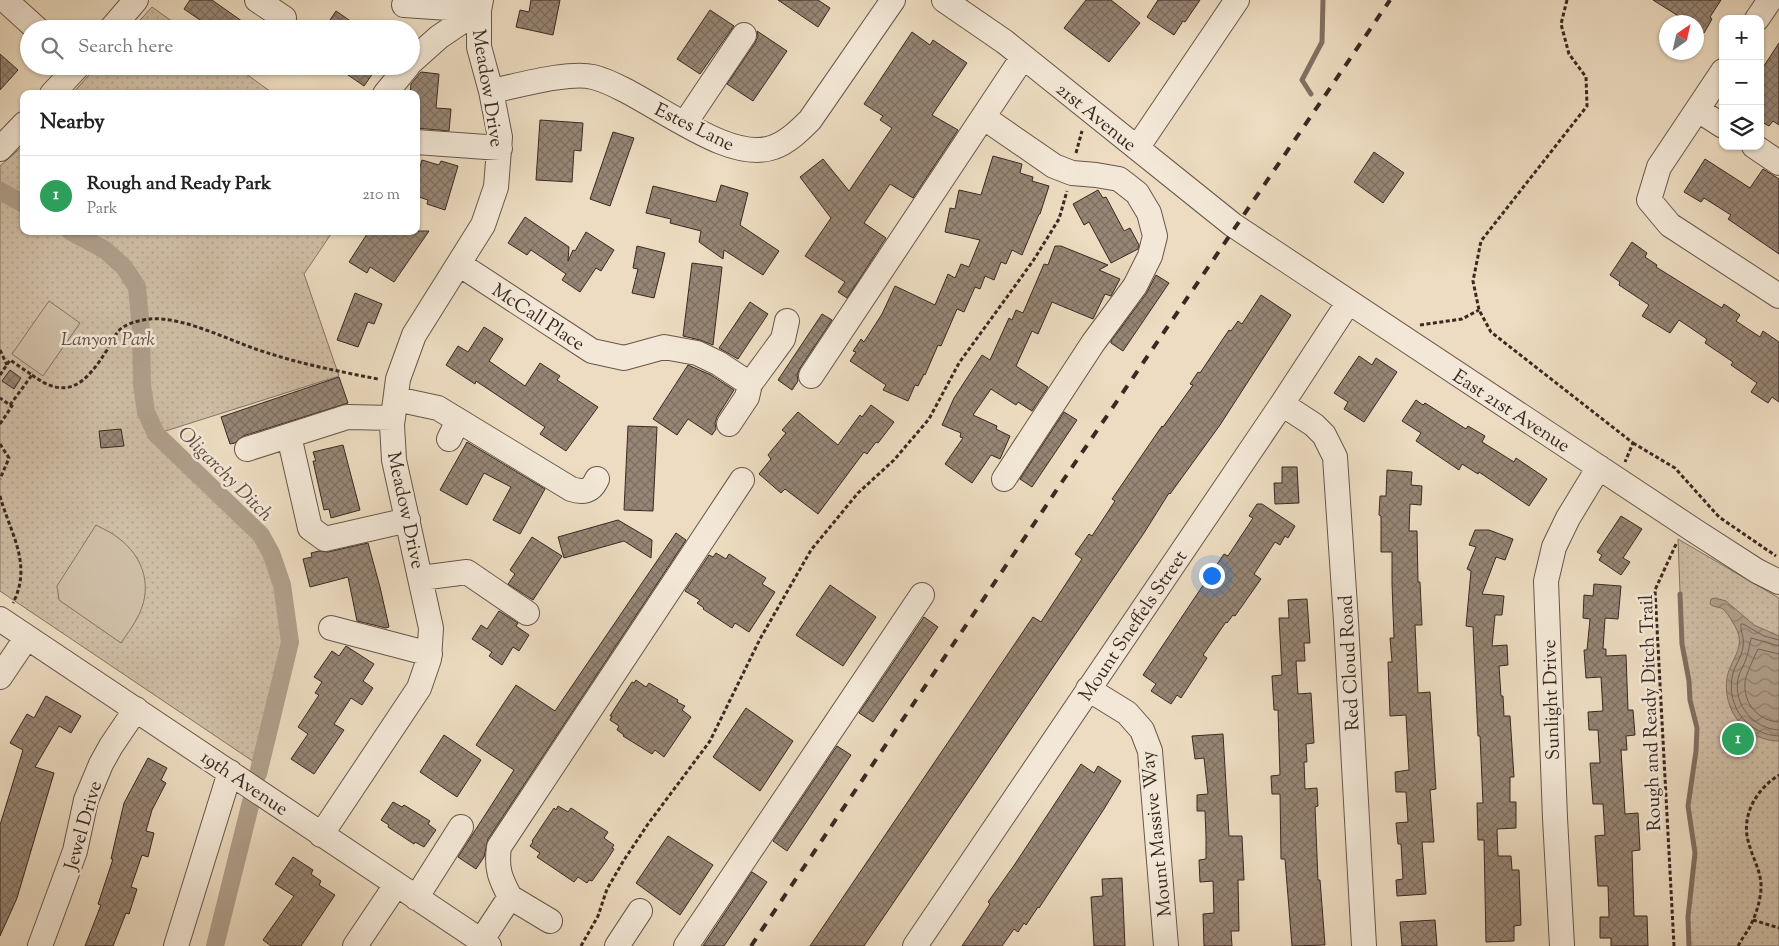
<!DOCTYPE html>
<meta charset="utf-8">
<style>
:root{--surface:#fff;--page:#f2f2f2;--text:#222;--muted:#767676;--line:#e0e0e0;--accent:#8f2418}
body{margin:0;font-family:"Sorts Mill Goudy",serif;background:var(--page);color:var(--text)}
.controls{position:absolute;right:15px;top:15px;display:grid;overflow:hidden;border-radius:10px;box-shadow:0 1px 4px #0004}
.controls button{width:45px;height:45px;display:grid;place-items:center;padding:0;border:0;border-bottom:1px solid var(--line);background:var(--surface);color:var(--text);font:25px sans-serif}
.compass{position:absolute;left:1659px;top:15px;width:45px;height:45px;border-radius:50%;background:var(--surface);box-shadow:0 1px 4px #0004;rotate:34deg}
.you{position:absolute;left:1211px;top:575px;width:18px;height:18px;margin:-12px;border:4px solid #fff;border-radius:50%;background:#1a73e8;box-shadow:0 0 0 8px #1a73e833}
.badge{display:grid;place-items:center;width:32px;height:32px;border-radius:50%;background:var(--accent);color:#fff;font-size:16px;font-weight:700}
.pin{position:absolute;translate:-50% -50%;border:2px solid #fff;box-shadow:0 1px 5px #0006}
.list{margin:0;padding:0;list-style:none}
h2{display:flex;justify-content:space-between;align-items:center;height:65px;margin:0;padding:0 20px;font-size:21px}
h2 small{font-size:16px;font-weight:400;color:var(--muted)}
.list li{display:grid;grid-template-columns:32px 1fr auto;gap:15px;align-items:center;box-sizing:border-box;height:80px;padding:0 20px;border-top:1px solid var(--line)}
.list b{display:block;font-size:19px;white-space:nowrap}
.list p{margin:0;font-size:16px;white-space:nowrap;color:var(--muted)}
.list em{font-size:16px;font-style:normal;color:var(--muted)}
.icon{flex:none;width:28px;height:28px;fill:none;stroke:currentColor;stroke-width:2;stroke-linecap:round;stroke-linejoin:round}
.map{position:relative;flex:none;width:1779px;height:946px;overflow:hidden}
.search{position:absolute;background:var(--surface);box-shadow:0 1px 4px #0004;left:20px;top:20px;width:400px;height:55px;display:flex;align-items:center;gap:12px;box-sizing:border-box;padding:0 18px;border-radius:28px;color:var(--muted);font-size:19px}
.panel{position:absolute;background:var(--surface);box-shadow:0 1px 4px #0004;left:20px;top:90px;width:400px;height:145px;border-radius:10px}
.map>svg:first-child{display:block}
</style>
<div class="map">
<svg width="1779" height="946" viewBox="0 0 1779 946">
<defs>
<pattern id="park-dots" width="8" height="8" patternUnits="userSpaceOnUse" patternTransform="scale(1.25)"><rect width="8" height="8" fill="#cfbea6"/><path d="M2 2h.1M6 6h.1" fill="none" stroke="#b2a38f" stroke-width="1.8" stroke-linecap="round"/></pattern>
<pattern id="water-waves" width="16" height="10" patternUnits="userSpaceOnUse" patternTransform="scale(1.25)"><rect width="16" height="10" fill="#b09f8b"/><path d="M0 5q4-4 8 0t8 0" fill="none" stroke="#908271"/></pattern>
<pattern id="building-cross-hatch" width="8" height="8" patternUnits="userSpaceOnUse" patternTransform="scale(1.25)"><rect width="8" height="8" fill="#978675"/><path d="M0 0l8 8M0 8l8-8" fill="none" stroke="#7c6e60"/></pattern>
</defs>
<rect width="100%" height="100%" fill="#eddcc1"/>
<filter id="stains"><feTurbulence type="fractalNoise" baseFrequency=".004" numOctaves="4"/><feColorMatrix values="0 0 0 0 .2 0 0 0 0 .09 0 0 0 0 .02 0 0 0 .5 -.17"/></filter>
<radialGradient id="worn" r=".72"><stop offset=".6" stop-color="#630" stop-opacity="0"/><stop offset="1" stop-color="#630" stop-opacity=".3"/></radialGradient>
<path fill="url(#park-dots)" stroke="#847464" d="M152,7L183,29H132Z
M97,66H235L274,94H72Z
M24,145V231H333L304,274L339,376L156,434L261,535L271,553L282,585L290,642L260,766L0,591V166Z
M1678,539L1779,598V946H1689L1688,917L1695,853L1688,806L1696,751L1697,728L1690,700L1689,681L1682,644Z"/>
<path fill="#cfbea6" stroke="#847464" d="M49,301L80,323L43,376L12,354Z
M96,525C103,529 111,532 117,537C145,557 154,590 136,620C132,628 126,635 121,643L59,600L57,586Z"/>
<path fill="url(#water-waves)" stroke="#817061" d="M1715,598L1726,601L1754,625L1779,636V741C1746,741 1722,710 1727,678C1729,663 1744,649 1738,633C1736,627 1729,615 1724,610C1720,606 1714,608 1710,604L1711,599Z"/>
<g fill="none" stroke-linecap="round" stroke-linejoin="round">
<path stroke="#756456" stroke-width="1" d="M1779,640L1764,636L1743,624H1741C1740,631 1745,638 1743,646C1742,658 1733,667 1732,678C1727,708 1749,735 1779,736
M1779,646L1751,638C1749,647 1748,656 1744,664C1742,669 1739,673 1738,679C1733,705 1754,729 1779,730
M1779,654L1758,649C1755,655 1745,677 1745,682C1743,703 1758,721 1779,722"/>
<path stroke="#817061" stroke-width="5" d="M1311,94L1302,80L1322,42L1323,0
M1680,594L1682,644L1689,681L1690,700L1697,728L1696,751L1688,806L1695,853L1688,917L1689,946"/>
<path stroke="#b09f8b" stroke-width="18" d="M0,191L24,204
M70,231L105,250L124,267L137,287L141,329L142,385L146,412L156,434L261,535L271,553L282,585L290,642L258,774
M215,946L251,802"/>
</g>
<path fill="url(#building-cross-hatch)" stroke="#3a2922" d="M190,0H212L253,29H213L184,9Z
M531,0H560L553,35L516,27L520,10L529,12Z
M778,0H818L830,8L818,27Z
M1086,0H1111L1140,23L1109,62L1064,28Z
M1158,0H1200L1185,22L1183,21L1174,35L1147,17Z
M1653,0H1721L1710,17L1712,19L1704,33L1696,28V22H1688Z
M710,10L734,26L700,74L677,59Z
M336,11L362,29H324Z
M757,31L787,51L753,101L727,84L755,43L758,36Z
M912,32L930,45L933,40L967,63L932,115L958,130L913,198L890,184L864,223L886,238L847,298L838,292L845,282L805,256L831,218L800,177L823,159L849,191L892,128L880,120L883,116L864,104Z
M1779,43V125L1773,121L1769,126L1760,121V72Z
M0,54L18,70L0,90Z
M335,66H378L364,86Z
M421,72L439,74L436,108L451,109L449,131L416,128V94H410L411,84Z
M540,120L583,123L581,151L574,150L572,182L536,180Z
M613,132L634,138L610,206L590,199Z
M1374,152L1404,173L1383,203L1354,182Z
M993,156L1022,164L1020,173L1033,177L1032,181L1049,186L1040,214H1039L1022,255L1012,250L1006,264L1001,262L994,280L985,276L980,289L975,287L964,312L957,309L941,346L938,345L925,375L924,374L918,386L915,385L908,401L883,390L886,385L850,361L856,352L853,351L861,339L864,342L882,314L895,286L935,305L948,274L955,278L961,264L969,267L980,240L945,232L950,208L955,209L959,190L981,195Z
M1705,159L1750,188L1763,169L1779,179V254L1728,219L1731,215L1704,198L1701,202L1684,192Z
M422,160L439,165L441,161L458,166L445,210L427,204L428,200L416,196V180Z
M721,185L748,193L740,225L779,251L763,275L724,250L723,259L699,242L701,231L670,223L671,219L646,213L653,186L716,202Z
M1098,190L1103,198L1106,197L1124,231L1130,228L1139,245L1138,249L1111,263L1089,222L1084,225L1073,204Z
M525,217L569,247L568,261L573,250L575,251L586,232L614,250L601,271L596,268L580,292L562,280L566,274L531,250L527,255L508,243Z
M369,231H429L394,282L370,267L367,273L349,262Z
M1632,242L1647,253L1645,257L1657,265L1656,267L1722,308L1724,304L1740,315L1736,321L1760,337L1763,331L1779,342V402L1772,397L1768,403L1751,392L1757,383L1731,365L1733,362L1705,343L1707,339L1679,320L1670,333L1642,316L1649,305L1619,285L1620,282L1610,275Z
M637,246L665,253L654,298L632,293L638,269L633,268Z
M1055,246H1061L1108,265L1099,270L1120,279L1111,296L1105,294L1093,319L1052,302L1038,334L1032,331L1016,366L1048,387L1032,411L1018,402L1016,405L991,389L973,415L997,426L996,429L1010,436L1000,459L991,455L972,483L945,464L963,438L960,437L961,433L942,425L954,398L982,355L990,360L1009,318L1012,320L1016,310L1023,313L1044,264L1048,265Z
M692,263L722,267L713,345L700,340L683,336Z
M1156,275L1169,283L1123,351L1111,343V341L1146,294Z
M355,293L382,304L374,324L368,322L358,347L337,340Z
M1261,295L1291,315L1220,425L1170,494L1169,493L1144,533L864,946H810L1033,617L1041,622L1082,559L1075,554L1089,534L1092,536L1115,501L1112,499L1162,426L1163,427L1193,385L1190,384L1198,372L1200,373L1229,330L1231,331L1238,321L1242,324Z
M750,302L768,314L738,359L719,348Z
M822,314L832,320L800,368L797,375L798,381L792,390L778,380Z
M484,327L503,339L489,361L525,386L540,363L560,376L557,380L598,407L566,451L540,434L545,427L476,381L475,384L446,365L458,346L468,352Z
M1359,356L1372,365L1376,358L1397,372L1364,422L1344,409L1348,402L1334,393Z
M688,365L711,375L734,390L717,417L715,423L716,429L712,435L688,419L677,435L653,419Z
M10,370L21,378L14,389L2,381Z
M339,377L348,403L243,436L235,443L230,444L221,417Z
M1416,400L1423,405L1425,403L1466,429L1468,426L1485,436L1482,442L1514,462L1516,458L1547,479L1529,506L1479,472L1478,474L1462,464L1459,470L1416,441L1421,433L1402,421Z
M871,405L894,422L878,443L876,442L867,454L864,452L818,514L785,489L781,493L759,474L771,459L768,455L786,433L782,430L798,412L838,445L860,415L862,417Z
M1064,412L1077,420L1032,487L1020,479Z
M628,426L657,427L653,511L624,510Z
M121,429L124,446L101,448L99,431Z
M467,442L545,489L520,534L493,520L511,487L484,473L467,505L440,490Z
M343,445L360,510L331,518L329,509L324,510L313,461H316L313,452Z
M1282,467H1297L1299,503L1275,504L1274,483H1282Z
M1387,470L1412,472L1411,485L1422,486L1421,505L1410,504L1409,531H1417L1418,582H1420L1422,625H1415L1418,693L1430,692L1436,789L1430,790L1434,842H1422L1426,894L1397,896L1396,880L1403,879L1401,844H1398L1396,823L1408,822L1406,792H1396L1395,772L1409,770L1406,715L1390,716L1388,662H1392L1390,638H1394L1392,584V552H1381V516L1379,515L1380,496H1386Z
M1257,504H1262L1295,526L1288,538L1285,536L1280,545L1275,542L1254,574L1261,579L1235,616L1233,615L1227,623L1226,622L1203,655L1207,658L1181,698L1177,695L1171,704L1151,691L1156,684L1143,675L1224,554L1228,556L1253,518L1249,516Z
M1621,516L1642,529L1623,558L1630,562L1621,575L1599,560L1602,555L1597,552Z
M618,520L652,540L651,558L624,541L564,558L558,537Z
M1475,530H1489L1513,539L1505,560L1496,557L1482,594L1504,596L1502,615H1495L1492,646L1507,645L1508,665L1499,666L1501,696H1503L1504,716H1510L1514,777H1510V802H1516V828L1497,829L1498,856H1511L1512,870H1519L1521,925L1514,926V941L1486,942L1484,840H1478L1477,803H1483L1480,736H1478L1473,627L1466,626L1471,571L1467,569L1476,547L1469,545Z
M676,533L686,540L488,839L484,857L476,869L458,857L514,770L476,745L516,685L555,711Z
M532,537L562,556L533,600L508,584L515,574L510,570Z
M368,543L380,587L389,627L386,628L357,621L348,577L310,587L303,559L312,557L311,553L319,551L328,552Z
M716,553L726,559L729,554L744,564L766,578L762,584L775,592L749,632L735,623L732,628L703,609L704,608L697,603L700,600L685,591L709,555L713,557Z
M1594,584L1621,586L1618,619L1605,618L1603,649H1606V656L1626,655L1628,710H1633L1635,735L1626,736L1627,750H1621L1625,814L1638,813L1640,850L1632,851L1634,916H1647L1648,946H1611V938H1600V917H1609L1608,886H1598L1595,836L1605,835L1603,804H1593L1590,763H1600L1598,730H1589L1588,712L1603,711L1601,677L1586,678L1584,650H1587L1590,619L1583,618L1584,595L1593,596Z
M830,585L876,617L843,666L796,635Z
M1307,599L1310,643H1304L1305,661H1296L1298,694L1311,693L1314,743L1306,744L1307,762H1304L1305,789L1317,788L1318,806L1315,807L1318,880H1320L1325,945L1292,946L1285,859H1281L1280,794H1272L1271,776L1280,775L1278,710H1274L1272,676L1282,675L1279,618H1289L1288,600Z
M499,611L518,623L516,626L529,635L519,651L513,647L502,665L489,656L492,652L472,639L481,625L487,629Z
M924,617L938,627L873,722L859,713Z
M346,646L374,664L363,681L373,688L362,705L351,698L334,724L344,730L314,774L291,759L308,734L298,727L319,695L315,693L322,682L314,677L332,651L339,656Z
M636,680L646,687L649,683L678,700L677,702L685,706L682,710L691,717L664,757L655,750L652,754L623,736L624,735L617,730L619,726L610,720L612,716H610L617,705L632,682L634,683Z
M46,696L81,716L71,733L59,726L35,767L54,773L17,898L0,936V825L23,750L10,743L27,714L34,718Z
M746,708L793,741L760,791L713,757Z
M1223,734L1229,836H1242L1244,880H1238L1239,931H1231L1232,946H1204L1203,914L1214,913L1213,881L1200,882L1199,860L1206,859V837L1205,811H1197V795L1208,794L1204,758L1195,759L1192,736Z
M444,735L481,760L457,797L420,772Z
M837,746L851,755L787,851L773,841Z
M148,758L167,768L161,780L166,783L152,810L146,831L154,833L148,857L142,855L131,887L137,889L129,914L126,913L113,946H85L101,905L98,904L113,859H111L124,803Z
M1081,764L1094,773L1098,766L1121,781L1104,809L1039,908L1038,907L1026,925L1024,923L1018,932L1014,929L1002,946H962L990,904L988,902L1015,864Z
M393,802L402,807L404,805L430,821L428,824L436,830L424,847L415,842L414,844L388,827L389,825L381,820Z
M558,806L568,812L571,808L594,823L608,832L604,838L614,845L612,848L614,849L607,860L592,881L589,880L587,883L578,877L574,882L537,857L540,853L530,846L533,842L532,841L554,808L556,810Z
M668,836L713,865L680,915L636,883Z
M293,857L313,870L311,874L321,881L319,885L335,895L301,946H271L263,940L294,896L275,884Z
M752,872L767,882L724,946H703Z
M1122,878L1125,946H1094L1091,897L1103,896L1102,879Z
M1435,920L1437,946H1402L1400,922Z"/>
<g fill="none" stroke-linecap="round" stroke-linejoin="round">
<defs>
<path id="minor" d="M5,0L37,29
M257,0L284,18L277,29
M944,0L1005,42L1233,225L1695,531L1757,571L1779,582
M404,5L479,10
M1757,19L1770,0
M111,29L136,0
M411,62L439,37L479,10
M1723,71L1659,167L1649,200L1670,225L1779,296
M491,91C517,86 569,71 593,77C644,90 725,166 774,147C788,142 800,130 810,120L893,0
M52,94L78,66
M385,94L408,66
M1698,110L1723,126
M983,117L1054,166L1072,173L1096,175L1119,179L1137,193L1149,213L1155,236L1150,256L1135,286L1093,343L1004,479
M685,123L744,35
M416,142L500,148
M1754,146L1779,163
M1137,148L1237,0
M0,149L24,124
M459,264L592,351L624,358L664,347L697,353L718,363L750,384L783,339L787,321
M811,376L1023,57
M396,399L438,408L571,489C583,493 591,492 597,479
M1282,404L1314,425L1324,435L1335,457L1346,621L1364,946
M729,424L747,397L750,384
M289,436L310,528L325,539L408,520
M449,439L458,421
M247,449L347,417L393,418
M421,578L467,572L527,613
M0,619L489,946
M331,628L430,654
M0,677L27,637
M1088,689L1127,713L1142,730L1150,751L1166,946
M321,835L419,688L429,659L431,628L394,460L392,425L398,379L414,335L483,225L496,187L500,137L491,91L479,47V10L481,0
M510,897C500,878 496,869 499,847L742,480
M416,898L461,827
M481,941L510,897L550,921
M40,946L75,851L86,800L101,764L111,746L136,709
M176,946L230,772
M355,946L396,885
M617,946L640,911
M686,946L922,595
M915,946L1282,404L1348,303
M1562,946L1555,818L1546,581L1554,547L1568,518L1599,467"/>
</defs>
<use href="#minor" stroke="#67564a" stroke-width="26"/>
<path stroke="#3a2922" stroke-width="3" stroke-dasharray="4 2.5" stroke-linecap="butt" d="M1567,0L1561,24L1569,54L1586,77L1587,106L1481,241L1473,281L1479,310L1491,332L1633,443L1625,462
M1076,153L1082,131
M1420,325L1462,319L1479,310
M0,350L7,365
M0,375L10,360L32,375L10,405L0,398
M32,375C68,402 86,383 107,350C112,341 116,331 125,326C131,322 143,320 150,319C186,316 235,344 271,354C306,365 342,372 378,379
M0,424L12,406L10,405
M1633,443L1675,468L1719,517L1776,556
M0,444L9,458L0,479
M0,496C10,533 33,564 13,603
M1753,920L1779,928
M581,946L598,916L607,889L624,860L648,824L710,741L760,639L811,550L858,493L894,460L929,419L959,363L1033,261L1059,219L1067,191
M1674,946L1655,590L1677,542
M1738,946C1741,940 1745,935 1748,930C1755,918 1760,903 1761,889C1762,873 1753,859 1749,844C1740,817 1756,789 1779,775"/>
<use href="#minor" stroke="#f3e8d7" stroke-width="24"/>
<path stroke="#3a2922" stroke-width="4" stroke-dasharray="9 9" stroke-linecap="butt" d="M751,946L1064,479L1390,0"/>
</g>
<g text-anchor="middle" stroke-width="5" stroke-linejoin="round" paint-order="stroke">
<g font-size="19" fill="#3a2922" stroke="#f3e8d7">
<text transform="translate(489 88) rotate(81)" y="7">Meadow Drive</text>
<text transform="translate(1097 116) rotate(39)" y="7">21st Avenue</text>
<text transform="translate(695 126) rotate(26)" y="7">Estes Lane</text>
<text transform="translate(539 316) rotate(33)" y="7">McCall Place</text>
<text transform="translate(1512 410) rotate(33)" y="7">East 21st Avenue</text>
<text transform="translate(407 510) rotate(78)" y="7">Meadow Drive</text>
<text transform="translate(1132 625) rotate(-56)" y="7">Mount Sneffels Street</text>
<text transform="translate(1348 663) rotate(-93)" y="7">Red Cloud Road</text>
<text transform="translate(1550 700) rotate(-92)" y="7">Sunlight Drive</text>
<text transform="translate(1649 713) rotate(-92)" y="7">Rough and Ready Ditch Trail</text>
<text transform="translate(245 782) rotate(34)" y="7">19th Avenue</text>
<text transform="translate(82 825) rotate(-74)" y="7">Jewel Drive</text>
<text transform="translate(1155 834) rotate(-96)" y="7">Mount Massive Way</text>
</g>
<g font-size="19" font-style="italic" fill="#5f4e43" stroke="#f3e8d7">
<text x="108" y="345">Lanyon Park</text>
</g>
<g font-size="20" font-style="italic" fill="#5d4c42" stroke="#f3e8d7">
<text transform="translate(226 473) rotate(45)" y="7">Oligarchy Ditch</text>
</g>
</g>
<rect width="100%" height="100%" filter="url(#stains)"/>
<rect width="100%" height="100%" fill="url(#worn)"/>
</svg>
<div class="controls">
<button>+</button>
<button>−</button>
<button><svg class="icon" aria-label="layers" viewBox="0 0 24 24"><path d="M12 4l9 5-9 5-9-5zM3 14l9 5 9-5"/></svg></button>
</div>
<svg class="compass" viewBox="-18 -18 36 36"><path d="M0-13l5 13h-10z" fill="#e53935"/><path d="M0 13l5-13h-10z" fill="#767676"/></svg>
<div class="you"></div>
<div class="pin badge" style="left:1738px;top:739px;background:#2e9e5b">1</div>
<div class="search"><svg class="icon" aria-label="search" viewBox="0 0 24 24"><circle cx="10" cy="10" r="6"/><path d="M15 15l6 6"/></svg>Search here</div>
<section class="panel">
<h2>Nearby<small></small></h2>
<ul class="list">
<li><span class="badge" style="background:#2e9e5b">1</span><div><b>Rough and Ready Park</b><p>Park</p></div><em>210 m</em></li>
</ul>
</section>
</div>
